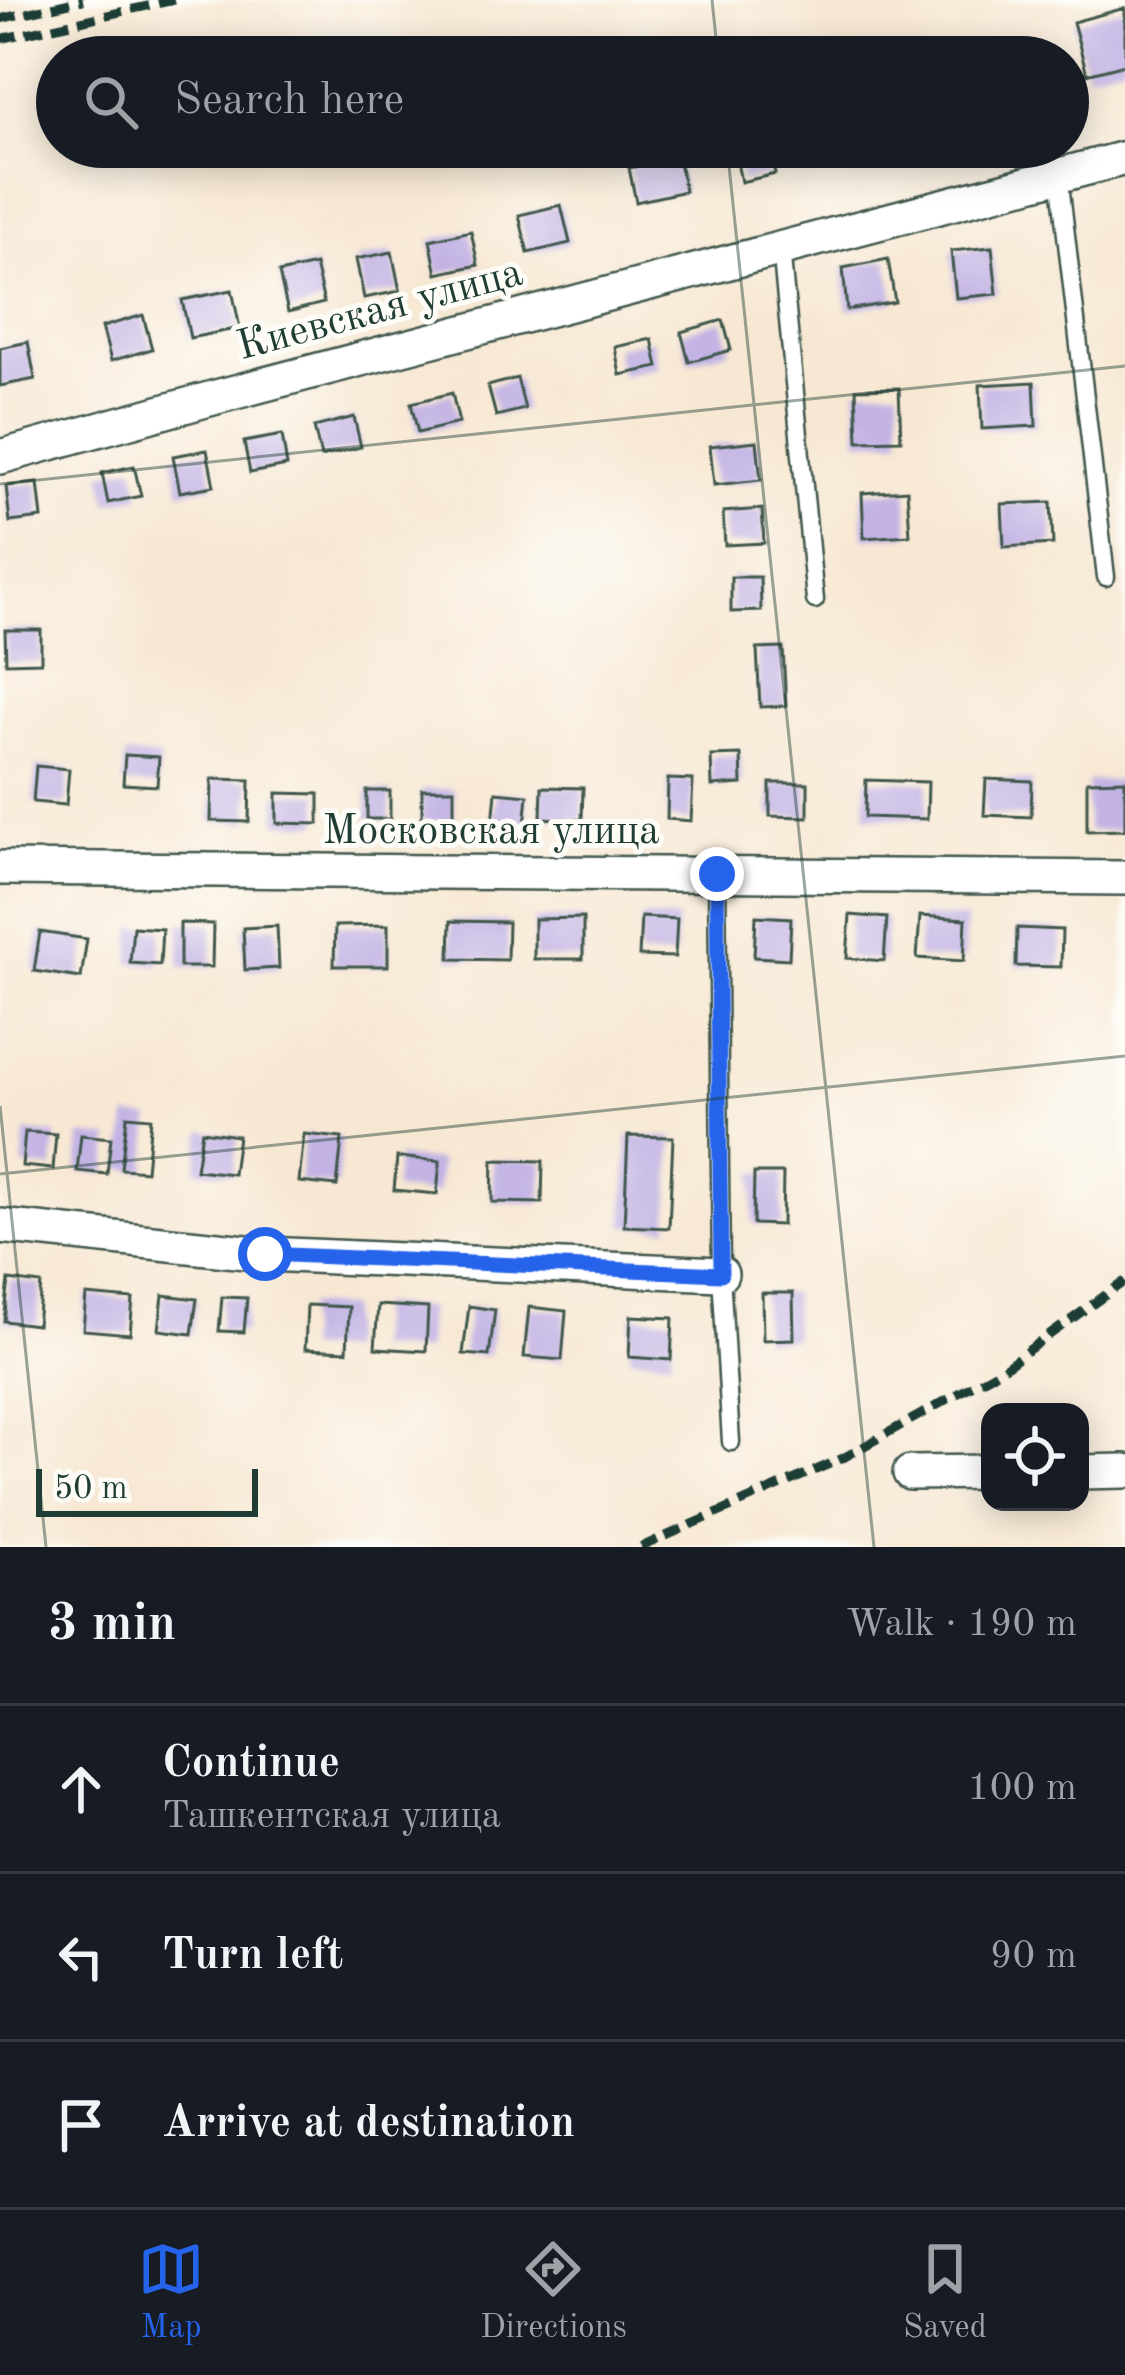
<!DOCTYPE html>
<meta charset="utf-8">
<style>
:root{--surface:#171b24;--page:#20242c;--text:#f1f3f6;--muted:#9ea1a6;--line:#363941;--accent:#2563eb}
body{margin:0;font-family:"Old Standard TT",serif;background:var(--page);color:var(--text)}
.controls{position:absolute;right:36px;bottom:36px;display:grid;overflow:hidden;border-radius:24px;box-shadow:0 6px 30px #0003}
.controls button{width:108px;height:108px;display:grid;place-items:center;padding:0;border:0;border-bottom:3px solid var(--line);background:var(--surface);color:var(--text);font:60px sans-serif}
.scale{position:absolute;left:36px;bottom:30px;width:222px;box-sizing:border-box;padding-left:12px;border:6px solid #1f3d34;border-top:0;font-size:33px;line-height:42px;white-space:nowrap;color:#1f3d34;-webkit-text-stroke:9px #fdfcf7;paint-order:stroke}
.stop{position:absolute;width:36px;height:36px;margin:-27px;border:9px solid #2563eb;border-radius:50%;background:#fff}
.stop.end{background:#2563eb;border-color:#fff;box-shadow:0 3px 12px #0008}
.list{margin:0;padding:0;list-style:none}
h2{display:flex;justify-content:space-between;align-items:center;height:156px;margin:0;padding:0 48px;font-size:51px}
h2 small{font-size:39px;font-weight:400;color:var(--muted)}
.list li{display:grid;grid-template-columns:78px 1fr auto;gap:36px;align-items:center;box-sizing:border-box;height:168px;padding:0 48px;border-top:3px solid var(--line)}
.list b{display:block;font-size:45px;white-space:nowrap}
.list p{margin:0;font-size:39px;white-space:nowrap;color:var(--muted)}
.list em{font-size:39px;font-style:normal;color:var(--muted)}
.icon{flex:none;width:66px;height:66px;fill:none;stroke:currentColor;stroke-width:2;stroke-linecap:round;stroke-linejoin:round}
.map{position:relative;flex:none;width:1125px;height:1547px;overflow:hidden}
.search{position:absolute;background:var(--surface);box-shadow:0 6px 30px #0003;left:36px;right:36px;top:36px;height:132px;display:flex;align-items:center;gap:30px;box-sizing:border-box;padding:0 42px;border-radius:66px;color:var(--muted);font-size:45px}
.sheet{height:660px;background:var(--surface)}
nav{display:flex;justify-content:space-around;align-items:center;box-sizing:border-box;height:168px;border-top:3px solid var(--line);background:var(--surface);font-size:33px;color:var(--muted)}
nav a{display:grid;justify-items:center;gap:6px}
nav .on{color:var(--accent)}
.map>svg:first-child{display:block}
</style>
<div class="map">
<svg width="1125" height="1547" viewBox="0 0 1125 1547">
<rect width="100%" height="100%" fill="#fdfcf7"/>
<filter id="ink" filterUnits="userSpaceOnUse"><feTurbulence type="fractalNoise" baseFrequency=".00833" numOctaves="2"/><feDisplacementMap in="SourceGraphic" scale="24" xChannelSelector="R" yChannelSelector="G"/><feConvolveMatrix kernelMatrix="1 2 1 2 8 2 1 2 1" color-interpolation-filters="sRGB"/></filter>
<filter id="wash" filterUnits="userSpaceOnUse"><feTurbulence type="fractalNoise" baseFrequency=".004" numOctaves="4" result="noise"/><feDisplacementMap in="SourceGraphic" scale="48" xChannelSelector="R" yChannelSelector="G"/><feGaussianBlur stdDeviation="2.7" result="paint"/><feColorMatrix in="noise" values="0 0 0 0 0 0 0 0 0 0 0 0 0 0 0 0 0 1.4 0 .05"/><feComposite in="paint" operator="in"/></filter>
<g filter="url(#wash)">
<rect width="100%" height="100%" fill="#f7e8d3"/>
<g id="blocks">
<path fill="#c2b3e4" d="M1125,8V64L1087,74L1073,22Z
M533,147H576L578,158L536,166Z
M734,147H770L775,174L741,182Z
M678,158L685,191L636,202L629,168Z
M561,205L570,243L528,253L519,215Z
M471,231L478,265L437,274L430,240Z
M992,247L997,294L956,298L951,251Z
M392,252L400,291L364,298L356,259Z
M888,259L895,302L847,310L843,268Z
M315,265L324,303L288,312L279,273Z
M232,290L240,328L190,338L182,300Z
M143,315L152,349L111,361L102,327Z
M723,320L731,350L689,362L681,332Z
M652,339L658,367L620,375L615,347Z
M28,342L35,379L0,386V348Z
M517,378L525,409L496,416L488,386Z
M1034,382L1036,426L982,429L980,385Z
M899,388L901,440L858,441L856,389Z
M452,393L459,423L418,433L411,403Z
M354,417L361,447L321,457L314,427Z
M282,435L287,466L250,473L244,442Z
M757,441L761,480L714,485L710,446Z
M207,450L214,486L180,492L173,456Z
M134,466L141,496L108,503L102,473Z
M38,483L42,518L10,522L6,486Z
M907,490L910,535L864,538L862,493Z
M1051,502L1053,544L1004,547L1002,504Z
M762,509L764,543L725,545L723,512Z
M731,577H760L761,611L731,612Z
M5,630H41V662L6,663Z
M783,648L786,706L760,707L757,649Z
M125,755L159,757L157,786L123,784Z
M741,755L742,784L712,786L711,756Z
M36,766L69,769L66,805L33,802Z
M212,779L250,780L249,822L211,821Z
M668,779L693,780L691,821L667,819Z
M986,779L1032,781L1031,817L984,815Z
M866,780L928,782L927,819L865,817Z
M1125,780V830L1087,831V781Z
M770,783H808V817L770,816Z
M542,787L583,788L582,820L541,818Z
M422,789H454V821H422Z
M367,791H390V819H367Z
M496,792L528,795L525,826L493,823Z
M277,793L319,794V824L277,823Z
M850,915L887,918L884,961L847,958Z
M756,916L791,918L789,959L754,957Z
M920,916L966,919L964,961L917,958Z
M641,917L677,919L675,957L639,956Z
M583,918V959H534V919Z
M451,921L508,922L507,960L450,959Z
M180,923L213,924L212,967H180Z
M388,925V966H334L335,926Z
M277,926L279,968L245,970L243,928Z
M133,927L162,929L160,965L130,963Z
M1017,928L1062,930L1061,967L1016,966Z
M40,932L87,939L81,978L34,971Z
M127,1116L151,1118L146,1171L121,1169Z
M202,1131L238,1136L233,1174L196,1170Z
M25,1132L56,1134L53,1169L22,1166Z
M304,1134L342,1138L337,1186L299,1182Z
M81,1135L111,1138L107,1174L77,1171Z
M628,1136L673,1137L669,1228L624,1226Z
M397,1157L440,1161L437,1194L394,1190Z
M493,1160L543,1161L542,1203L492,1202Z
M754,1173H783L782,1225L753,1224Z
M9,1280L41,1284L37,1325L4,1321Z
M762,1293H793L794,1339L763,1340Z
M86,1295L133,1299L130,1334L83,1330Z
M163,1295L197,1299L192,1334L159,1330Z
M222,1297L247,1298L244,1332L219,1331Z
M307,1305L349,1307L347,1351L305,1349Z
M378,1305L428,1308L426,1351L375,1348Z
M469,1306L495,1310L489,1356L463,1354Z
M529,1307L566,1311L562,1360L524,1357Z
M631,1316L673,1318L671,1360L629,1357Z"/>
</g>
</g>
<g filter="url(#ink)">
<use href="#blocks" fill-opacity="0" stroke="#3f574c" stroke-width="3"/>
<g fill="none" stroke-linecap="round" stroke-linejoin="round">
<defs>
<path id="lane" d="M1059,175L1106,577
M781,248L815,600
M717,874L721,1274L731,1442"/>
<path id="street" d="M0,457L220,396L1125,158
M0,868L1125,878
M0,1226L265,1254L721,1274
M1080,1472L1125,1471
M910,1473L990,1472"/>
</defs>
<use href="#lane" stroke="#3f574c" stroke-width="21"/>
<use href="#street" stroke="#3f574c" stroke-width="38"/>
<use href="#lane" stroke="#fff" stroke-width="16"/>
<use href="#street" stroke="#fff" stroke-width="33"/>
<path stroke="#1f3d34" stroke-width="9" stroke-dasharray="18 9" stroke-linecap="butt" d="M0,19L83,0
M0,39L174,0
M641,1547L843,1458L1002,1369L1125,1281"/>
</g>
</g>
<g fill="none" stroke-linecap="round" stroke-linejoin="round" filter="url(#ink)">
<path stroke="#2563eb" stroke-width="15" d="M265,1254L721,1274L717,874"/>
</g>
<path fill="none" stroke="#1f3d34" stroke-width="3" stroke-opacity="0.45" d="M712,0L718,57M727,147L874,1547M0,484L1125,366M0,1106L46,1547M0,1174L1125,1056"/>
<g text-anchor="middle" stroke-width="10" stroke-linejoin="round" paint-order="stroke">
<g font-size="42" fill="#1f3d34" stroke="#fdfcf7">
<text transform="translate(379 307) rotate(-15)" y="15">Киевская улица</text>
<text x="491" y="843">Московская улица</text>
</g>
</g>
</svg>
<div class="controls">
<button><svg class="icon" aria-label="locate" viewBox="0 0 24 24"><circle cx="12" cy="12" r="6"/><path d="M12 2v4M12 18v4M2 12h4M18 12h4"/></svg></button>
</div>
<div class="scale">50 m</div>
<div class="stop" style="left:265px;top:1254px"></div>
<div class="stop end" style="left:717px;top:874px"></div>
<div class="search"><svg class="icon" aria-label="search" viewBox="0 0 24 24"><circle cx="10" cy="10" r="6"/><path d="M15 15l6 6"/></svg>Search here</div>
</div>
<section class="sheet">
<h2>3 min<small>Walk · 190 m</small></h2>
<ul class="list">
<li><svg class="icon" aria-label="ahead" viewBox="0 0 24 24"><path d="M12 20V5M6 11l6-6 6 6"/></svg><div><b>Continue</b><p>Ташкентская улица</p></div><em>100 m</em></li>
<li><svg class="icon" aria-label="left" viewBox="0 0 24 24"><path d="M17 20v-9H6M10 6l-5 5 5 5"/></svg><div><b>Turn left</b></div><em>90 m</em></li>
<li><svg class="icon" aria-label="arrive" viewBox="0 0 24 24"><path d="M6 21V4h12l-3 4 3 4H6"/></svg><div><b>Arrive at destination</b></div></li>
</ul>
</section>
<nav>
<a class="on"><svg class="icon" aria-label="map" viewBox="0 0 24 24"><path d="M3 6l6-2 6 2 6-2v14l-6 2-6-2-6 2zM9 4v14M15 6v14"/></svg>Map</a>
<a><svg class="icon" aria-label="directions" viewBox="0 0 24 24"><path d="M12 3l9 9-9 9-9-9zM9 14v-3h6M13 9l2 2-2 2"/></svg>Directions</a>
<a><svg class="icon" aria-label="saved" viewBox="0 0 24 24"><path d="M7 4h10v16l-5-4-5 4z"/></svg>Saved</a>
</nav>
